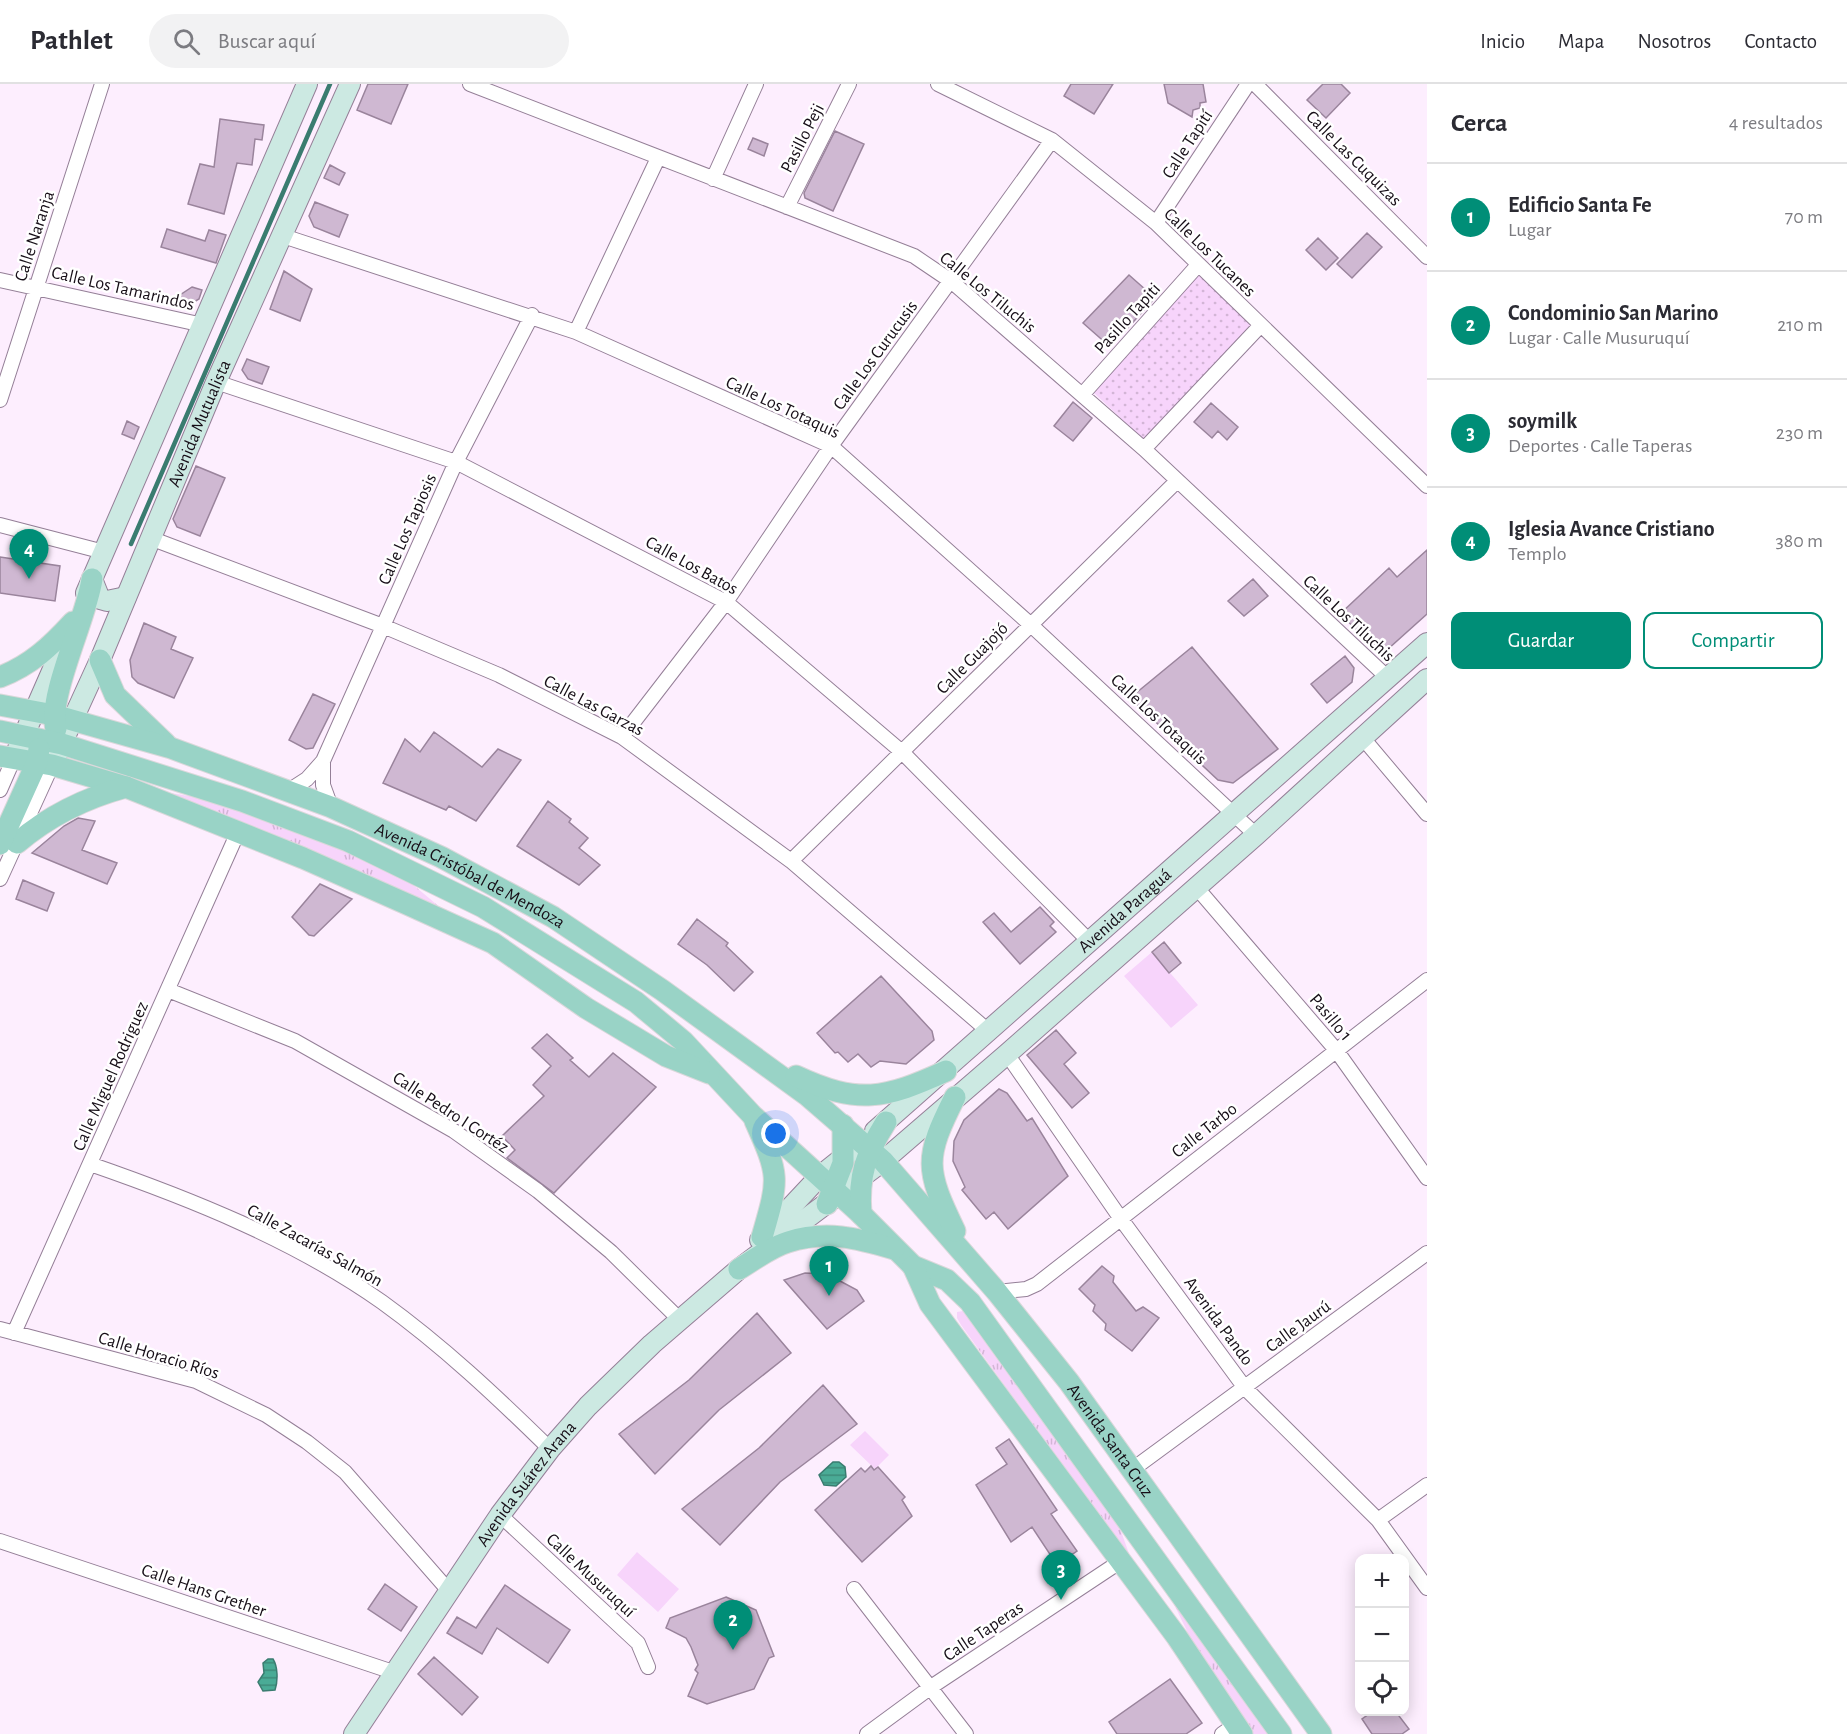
<!DOCTYPE html>
<html lang="es">
<meta charset="utf-8">
<style>
:root{--surface:#fff;--page:#f2f2f3;--text:#2b2b33;--muted:#7c7c81;--line:#e1e1e2;--accent:#008e77}
body{margin:0;font-family:"Alegreya Sans",sans-serif;background:var(--page);color:var(--text)}
.controls{position:absolute;right:18px;bottom:18px;display:grid;overflow:hidden;border-radius:12px;box-shadow:0 3px 15px #0003}
.controls button{width:54px;height:54px;display:grid;place-items:center;padding:0;border:0;border-bottom:2px solid var(--line);background:var(--surface);color:var(--text);font:30px sans-serif}
.you{position:absolute;left:776px;top:1050px;width:21px;height:21px;margin:-15px;border:4px solid #fff;border-radius:50%;background:#1a73e8;box-shadow:0 0 0 9px #1a73e833}
.badge{display:grid;place-items:center;width:39px;height:39px;border-radius:50%;background:var(--accent);color:#fff;font-size:20px;font-weight:700}
.pin{position:absolute;translate:-50% -50px;filter:drop-shadow(0 2px 3px #0008)}
.pin::after{content:'';position:absolute;top:32px;width:21px;height:18px;background:inherit;clip-path:polygon(0 0,100% 0,50% 100%)}
.list{margin:0;padding:0;list-style:none}
h2{display:flex;justify-content:space-between;align-items:center;height:78px;margin:0;padding:0 24px;font-size:26px}
h2 small{font-size:20px;font-weight:400;color:var(--muted)}
.list li{display:grid;grid-template-columns:39px 1fr auto;gap:18px;align-items:center;box-sizing:border-box;height:108px;padding:0 24px;border-top:2px solid var(--line)}
.list b{display:block;font-size:22px;white-space:nowrap}
.list p{margin:0;font-size:20px;white-space:nowrap;color:var(--muted)}
.list em{font-size:20px;font-style:normal;color:var(--muted)}
.actions{display:flex;gap:12px;padding:18px 24px}
.actions a{flex:1;padding:14px 0;border:2px solid var(--accent);border-radius:12px;text-align:center;font-size:21px;color:var(--accent)}
.actions .main{background:var(--accent);color:#fff}
.icon{flex:none;width:33px;height:33px;fill:none;stroke:currentColor;stroke-width:2;stroke-linecap:round;stroke-linejoin:round}
.map{position:relative;flex:none;width:1427px;height:1650px;overflow:hidden}
header{display:flex;align-items:center;gap:36px;box-sizing:border-box;height:84px;padding:0 30px;background:var(--surface);border-bottom:2px solid var(--line)}
header strong{font-size:28px}
nav{display:flex;gap:33px;margin-inline-start:auto;font-size:21px}
.search{width:420px;height:54px;background:var(--page);display:flex;align-items:center;gap:15px;box-sizing:border-box;padding:0 21px;border-radius:33px;color:var(--muted);font-size:22px}
main{display:flex}
aside{flex:1;background:var(--surface)}
.map>svg:first-child{display:block}
</style>
<header>
<strong>Pathlet</strong>
<div class="search"><svg class="icon" aria-label="search" viewBox="0 0 24 24"><circle cx="10" cy="10" r="6"/><path d="M15 15l6 6"/></svg>Buscar aquí</div>
<nav><a>Inicio</a><a>Mapa</a><a>Nosotros</a><a>Contacto</a></nav>
</header>
<main>
<div class="map">
<svg width="1427" height="1650" viewBox="0 0 1427 1650">
<defs>
<pattern id="grass-tufts" width="24" height="20" patternUnits="userSpaceOnUse" patternTransform="scale(1.5)"><rect width="24" height="20" fill="#f7d4fb"/><path d="M3 7l-1-3M5 7V3M7 7l1-3M15 17l-1-3M17 17v-4M19 17l1-3" fill="none" stroke="#d3b5d6"/></pattern>
<pattern id="park-dots" width="8" height="8" patternUnits="userSpaceOnUse" patternTransform="scale(1.5)"><rect width="8" height="8" fill="#f7d4fb"/><path d="M2 2h.1M6 6h.1" fill="none" stroke="#d3b5d6" stroke-width="1.8" stroke-linecap="round"/></pattern>
<pattern id="water-rules" width="6" height="5" patternUnits="userSpaceOnUse" patternTransform="scale(1.5)"><rect width="6" height="5" fill="#4aab96"/><path d="M0 2.5h6" fill="none" stroke="#3d8a79"/></pattern>
</defs>
<rect width="100%" height="100%" fill="#fdeefe"/>
<path fill="url(#grass-tufts)" d="M164,708L227,718L342,762L411,799L448,830Z
M963,1227L1116,1433L1132,1478L961,1241L957,1234V1228Z
M1165,1502L1273,1650H1253L1206,1586Z"/>
<path fill="url(#park-dots)" d="M1198,189L1251,242L1145,357L1092,307Z"/>
<path fill="#f7d4fb" d="M1152,868L1198,921L1171,944L1124,892Z
M865,1347L889,1371L875,1385L850,1361Z
M637,1468L679,1505L658,1528L617,1491Z"/>
<path fill="url(#water-rules)" stroke="#3a7c70" stroke-width="1.5" d="M833,1378H839L845,1383L846,1393L836,1402L824,1401L819,1391Z
M268,1575H273C278,1583 278,1597 275,1606L263,1607L258,1598L264,1589L263,1579Z"/>
<g fill="none" stroke-linecap="round" stroke-linejoin="round">
<path stroke="#3a7c70" stroke-width="4.5" d="M131,460L330,0"/>
</g>
<path fill="#cfb8d2" stroke="#9a849c" stroke-width="1.5" d="M368,0H408L391,40L357,26Z
M1071,0H1113L1094,30L1064,12Z
M1164,0H1203L1206,18L1200,19V24L1193,26L1192,33L1168,19Z
M1323,0H1341L1350,9L1326,34L1307,16Z
M220,35L264,41L262,56L255,55L252,81L237,79L224,130L188,120L200,80L214,83Z
M835,47L864,60L833,127L805,114L804,109Z
M753,54L768,60L764,72L748,65Z
M330,81L345,89L339,101L324,94Z
M315,118L348,131L339,153L314,143L309,132Z
M167,145L205,157L209,146L226,151L216,179L161,163Z
M1367,149L1382,163L1352,194L1337,180Z
M1318,154L1338,174L1326,186L1306,166Z
M284,187L312,205L300,237L270,225Z
M1129,191L1155,214L1124,248L1121,246L1108,261L1083,239Z
M192,203L202,206L199,215L186,223L168,219Z
M247,275L269,283L262,300L248,295L242,286Z
M1073,318L1092,334L1073,357L1054,342Z
M1211,319L1238,343L1227,356L1218,347L1212,354L1194,338Z
M127,337L139,343L134,355L122,350Z
M196,382L225,394L200,452L177,443L173,435Z
M1427,466V530L1388,565H1377L1340,530L1389,484L1397,493Z
M0,473L60,482L55,517L0,509Z
M1253,495L1268,512L1244,532L1228,517Z
M144,539L176,553L171,565L193,574L174,614L138,599L132,593L130,576Z
M1192,563L1278,665L1233,699L1218,696L1130,614Z
M1345,572L1354,584L1352,598L1327,619L1311,600Z
M313,610L335,620L313,664L306,665L289,656Z
M434,648L482,683L498,665L521,676L476,737L449,722L446,726L383,699L405,655L420,668Z
M548,717L571,735L569,738L588,754L579,764L600,781L579,801L517,762Z
M78,734L95,737L82,766L117,779L107,800L32,769L64,742Z
M23,796L54,809L47,827L16,815Z
M320,800L352,815L314,852L309,851L292,833Z
M1040,823L1054,838L1050,842L1056,848L1020,880L983,838L994,829L1011,848Z
M697,835L728,859L726,862L753,888L734,907L707,881L678,860Z
M1164,858L1181,879L1169,889L1152,868Z
M881,892L932,947L934,956L906,980L880,977L871,983L858,970L848,978L838,968L835,969L817,949Z
M1056,946L1076,969L1064,980L1089,1009L1072,1024L1027,971Z
M547,950L573,974L570,976L589,993L613,969L656,1003L554,1109L507,1074L515,1066L502,1052L544,1012L533,1001L551,982L532,964Z
M999,1005L1007,1009L1027,1037L1032,1034L1068,1092L1008,1145L994,1128L986,1135L962,1106L965,1103L953,1077L954,1057L964,1036Z
M1102,1182L1114,1192L1113,1198L1136,1227L1143,1223L1159,1234L1132,1267L1105,1246L1106,1240L1093,1227L1095,1221L1079,1205Z
M805,1189L825,1190L840,1197L857,1206L864,1217L827,1245L784,1196Z
M757,1229L791,1269L719,1326L655,1390L619,1350L689,1296Z
M823,1301L857,1340L780,1398L720,1461L682,1425L759,1364Z
M1009,1355L1057,1426L1051,1430L1077,1467L1057,1481L1032,1443L1011,1458L976,1401L1007,1380L996,1364Z
M871,1382L874,1386L878,1383L905,1413L902,1416L912,1432L862,1478L815,1426L861,1384L865,1388Z
M385,1500L417,1523L401,1547L368,1525Z
M505,1501L570,1546L548,1579L497,1544L482,1570L447,1549L457,1533L476,1544Z
M726,1513L756,1526L774,1572L769,1574L754,1605L707,1620L688,1612L698,1589L695,1586L698,1581L691,1563L686,1554L666,1544L670,1534Z
M434,1573L478,1613L462,1631L418,1590Z
M1170,1595L1202,1639L1186,1650H1117L1109,1638Z
M1372,1628H1396L1409,1645L1402,1650H1372L1362,1635Z"/>
<g fill="none" stroke-linecap="round" stroke-linejoin="round">
<defs>
<path id="street" d="M470,0L914,172L951,197L1144,365L1388,594
M938,0L1052,56L1156,139L1427,402
M1255,0L1427,173
M713,95L756,0
M787,123L849,0
M1156,139L1248,0
M283,152L576,248L831,362L1031,541L1256,751
M0,196L203,241
M576,248L658,74
M216,298L456,378L726,518L902,668L1089,857
M1082,311L1198,181
M0,316L102,0
M1144,365L1261,241
M0,441L104,468
M150,454L383,542L499,591L622,653L791,777L987,946
M622,653L726,518L831,362L1052,56
M1362,653L1427,730
M323,677V701L331,723
M0,706L14,674
M290,706L307,695L323,677L456,378L532,231
M791,777L1177,397
M0,795L52,681
M1197,804L1336,966L1427,1094
M168,906L295,957L454,1047L538,1107L611,1168L679,1235
M1007,970L1121,1135L1245,1304L1378,1436L1427,1504
M90,1080C191,1115 294,1156 382,1218C443,1262 497,1313 550,1365
M997,1208L1026,1205L1037,1200L1427,896
M0,1245L196,1297L266,1331L307,1358L345,1388L449,1507
M14,1249L238,748
M1133,1385L1427,1169
M500,1431L638,1559L648,1583
M1378,1436L1427,1401
M0,1457L396,1589
M854,1505L966,1650
M867,1650L931,1603L1121,1477
M1222,1650L1235,1641"/>
<g id="secondary">
<path d="M92,495L100,515L107,517L126,513"/>
<path d="M86,509L307,0"/>
<path d="M14,674L67,553"/>
<path id="s1" d="M52,681L100,576L216,298L350,0"/>
<path id="s2" d="M875,1047L1427,559"/>
<path d="M760,1156L820,1092L850,1068"/>
<path id="s3" d="M354,1650L500,1431L550,1365L588,1322L652,1260L739,1185L883,1077L1007,970L1256,751L1427,595"/>
</g>
<g id="primary">
<path d="M100,576L115,611L166,660"/>
<path d="M0,593C31,581 51,562 73,538"/>
<path id="s4" d="M0,621L54,631L171,664L331,723L441,773L553,833L662,906L808,1012L883,1077L997,1208L1069,1298L1321,1650"/>
<path d="M56,645C47,613 87,533 92,495"/>
<path d="M0,647L62,660L242,717L348,757L483,823L636,918L683,957L752,1031L861,1130L913,1182L947,1196L970,1218L1281,1650"/>
<path d="M0,672L52,681L126,703L303,774L409,821L493,859L586,924L666,972L709,989"/>
<path d="M17,759C50,731 85,714 126,703"/>
<path d="M0,760L37,678L39,665"/>
<path d="M796,992C858,1021 885,1015 946,987"/>
<path d="M755,1037C780,1093 779,1094 762,1153"/>
<path d="M827,1120L843,1079V1041"/>
<path d="M861,1130C858,1091 866,1070 886,1038"/>
<path d="M955,1147C925,1085 924,1074 955,1013"/>
<path d="M913,1182L930,1220L1177,1553L1242,1650"/>
<path d="M739,1185C754,1176 771,1163 788,1158C826,1146 857,1154 894,1165"/>
</g>
</defs>
<use href="#street" stroke="#947f97" stroke-width="16"/>
<use href="#secondary" stroke="#947f97" stroke-width="22"/>
<use href="#primary" stroke="#dad8da" stroke-width="23"/>
<use href="#street" stroke="#fff" stroke-width="14"/>
<use href="#secondary" stroke="#cce9e2" stroke-width="20"/>
<use href="#primary" stroke="#99d3c6" stroke-width="21"/>
</g>
<g text-anchor="middle" stroke-width="5" stroke-linejoin="round" paint-order="stroke">
<g font-size="18" fill="#160e17" stroke="#fff">
<text transform="translate(802 54) rotate(-63)" y="6">Pasillo Peji</text>
<text transform="translate(1187 60) rotate(-57)" y="6">Calle Tapití</text>
<text transform="translate(1354 74) rotate(45)" y="6">Calle Las Cuquizas</text>
<text transform="translate(34 152) rotate(-72)" y="6">Calle Naranja</text>
<text transform="translate(1210 168) rotate(44)" y="6">Calle Los Tucanes</text>
<text transform="translate(123 204) rotate(13)" y="6">Calle Los Tamarindos</text>
<text transform="translate(988 208) rotate(39)" y="6">Calle Los Tiluchis</text>
<text transform="translate(1127 234) rotate(-48)" y="6">Pasillo Tapiti</text>
<text transform="translate(875 271) rotate(-54)" y="6">Calle Los Curucusis</text>
<text transform="translate(783 323) rotate(25)" y="6">Calle Los Totaquis</text>
<text dy="6" stroke="none"><textPath href="#s1" startOffset="372">Avenida Mutualista</textPath></text>
<text transform="translate(407 445) rotate(-66)" y="6">Calle Los Tapiosis</text>
<text transform="translate(692 481) rotate(29)" y="6">Calle Los Batos</text>
<text transform="translate(1349 534) rotate(43)" y="6">Calle Los Tiluchis</text>
<text transform="translate(972 574) rotate(-45)" y="6">Calle Guajojó</text>
<text transform="translate(594 621) rotate(28)" y="6">Calle Las Garzas</text>
<text transform="translate(1159 635) rotate(43)" y="6">Calle Los Totaquis</text>
<text dy="6" stroke="none"><textPath href="#s4" startOffset="502">Avenida Cristóbal de Mendoza</textPath></text>
<text dy="6" stroke="none"><textPath href="#s2" startOffset="333">Avenida Paraguá</textPath></text>
<text transform="translate(1331 933) rotate(50)" y="6">Pasillo 1</text>
<text transform="translate(110 992) rotate(-66)" y="6">Calle Miguel Rodriguez</text>
<text transform="translate(451 1028) rotate(33)" y="6">Calle Pedro I Cortéz</text>
<text transform="translate(1204 1046) rotate(-38)" y="6">Calle Tarbo</text>
<text transform="translate(315 1161) rotate(29)" y="6">Calle Zacarías Salmón</text>
<text transform="translate(1219 1237) rotate(54)" y="6">Avenida Pando</text>
<text transform="translate(1298 1242) rotate(-36)" y="6">Calle Jaurú</text>
<text transform="translate(159 1271) rotate(17)" y="6">Calle Horacio Ríos</text>
<text dy="6" stroke="none"><textPath href="#s4" startOffset="1366">Avenida Santa Cruz</textPath></text>
<text dy="6" stroke="none"><textPath href="#s3" startOffset="304">Avenida Suárez Arana</textPath></text>
<text transform="translate(591 1491) rotate(43)" y="6">Calle Musuruquí</text>
<text transform="translate(204 1506) rotate(19)" y="6">Calle Hans Grether</text>
<text transform="translate(983 1547) rotate(-34)" y="6">Calle Taperas</text>
</g>
</g>
</svg>
<div class="controls">
<button>+</button>
<button>−</button>
<button><svg class="icon" aria-label="locate" viewBox="0 0 24 24"><circle cx="12" cy="12" r="6"/><path d="M12 2v4M12 18v4M2 12h4M18 12h4"/></svg></button>
</div>
<div class="you"></div>
<div class="pin badge" style="left:829px;top:1212px">1</div>
<div class="pin badge" style="left:733px;top:1566px">2</div>
<div class="pin badge" style="left:1061px;top:1516px">3</div>
<div class="pin badge" style="left:29px;top:495px">4</div>
</div>
<aside>
<h2>Cerca<small>4 resultados</small></h2>
<ul class="list">
<li><span class="badge">1</span><div><b>Edificio Santa Fe</b><p>Lugar</p></div><em>70 m</em></li>
<li><span class="badge">2</span><div><b>Condominio San Marino</b><p>Lugar · Calle Musuruquí</p></div><em>210 m</em></li>
<li><span class="badge">3</span><div><b>soymilk</b><p>Deportes · Calle Taperas</p></div><em>230 m</em></li>
<li><span class="badge">4</span><div><b>Iglesia Avance Cristiano</b><p>Templo</p></div><em>380 m</em></li>
</ul>
<div class="actions"><a class="main">Guardar</a><a>Compartir</a></div>
</aside>
</main>
